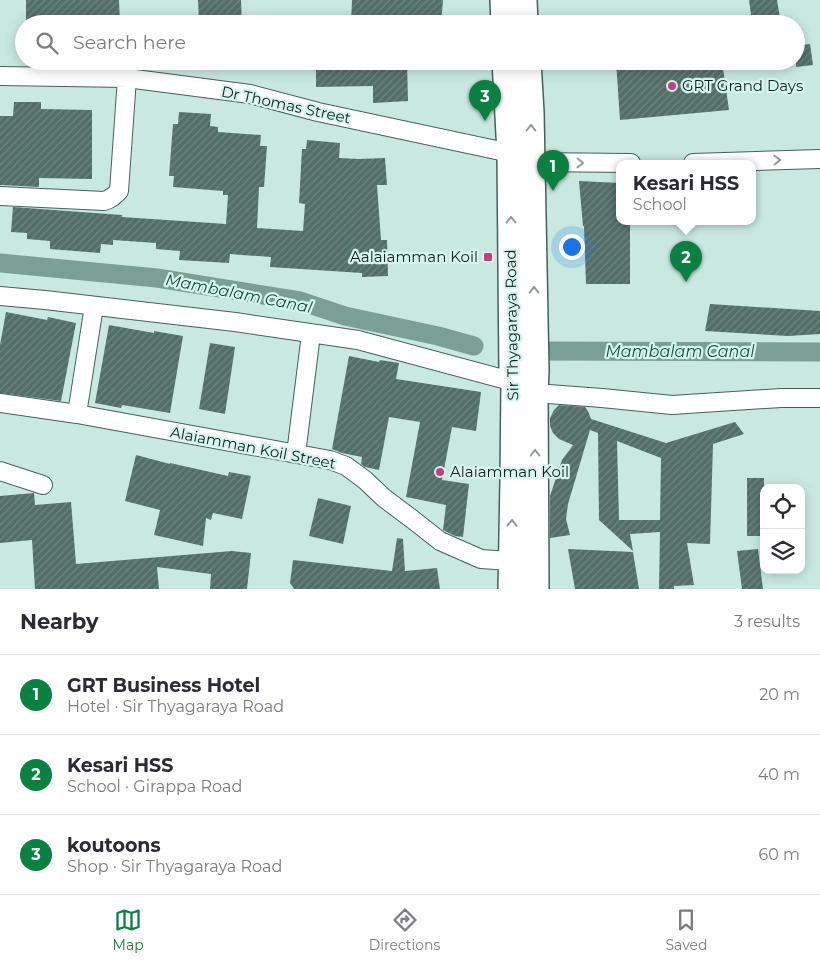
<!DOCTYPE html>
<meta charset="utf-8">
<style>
:root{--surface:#fff;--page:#f2f2f3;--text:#2b2b33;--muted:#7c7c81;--line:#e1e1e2;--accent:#0b8043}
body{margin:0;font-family:Montserrat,sans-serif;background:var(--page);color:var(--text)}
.controls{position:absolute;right:15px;bottom:15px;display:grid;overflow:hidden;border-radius:10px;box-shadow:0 2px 12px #0003}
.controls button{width:45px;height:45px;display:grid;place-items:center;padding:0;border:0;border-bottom:1px solid var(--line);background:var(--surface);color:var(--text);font:25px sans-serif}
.you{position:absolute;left:571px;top:246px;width:18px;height:18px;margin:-12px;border:4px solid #fff;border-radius:50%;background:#1a73e8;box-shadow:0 0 0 8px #1a73e833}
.badge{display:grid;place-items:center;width:32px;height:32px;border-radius:50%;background:var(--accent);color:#fff;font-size:16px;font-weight:700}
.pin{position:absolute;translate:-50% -41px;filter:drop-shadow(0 1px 2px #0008)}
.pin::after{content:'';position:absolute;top:26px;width:18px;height:15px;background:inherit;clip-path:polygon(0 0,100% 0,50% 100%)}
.popup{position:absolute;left:616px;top:160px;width:140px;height:65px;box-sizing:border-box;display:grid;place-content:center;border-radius:10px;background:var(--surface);filter:drop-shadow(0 1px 4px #0005);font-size:16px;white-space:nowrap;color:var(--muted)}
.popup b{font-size:19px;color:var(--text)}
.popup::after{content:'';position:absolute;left:50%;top:100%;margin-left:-10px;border:10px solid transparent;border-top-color:var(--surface)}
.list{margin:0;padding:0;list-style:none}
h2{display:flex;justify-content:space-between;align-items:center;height:65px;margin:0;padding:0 20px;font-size:21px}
h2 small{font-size:16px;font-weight:400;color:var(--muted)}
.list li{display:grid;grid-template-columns:32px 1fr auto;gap:15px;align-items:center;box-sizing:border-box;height:80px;padding:0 20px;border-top:1px solid var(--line)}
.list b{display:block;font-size:19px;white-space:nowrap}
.list p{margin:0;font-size:16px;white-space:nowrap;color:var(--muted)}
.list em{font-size:16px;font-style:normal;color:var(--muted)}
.icon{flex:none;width:28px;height:28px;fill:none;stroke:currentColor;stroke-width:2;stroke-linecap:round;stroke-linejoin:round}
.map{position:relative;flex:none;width:820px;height:589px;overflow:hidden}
.search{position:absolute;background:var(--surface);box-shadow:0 2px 12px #0003;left:15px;right:15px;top:15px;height:55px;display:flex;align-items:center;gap:12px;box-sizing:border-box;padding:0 18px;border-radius:28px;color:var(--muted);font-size:19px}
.sheet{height:305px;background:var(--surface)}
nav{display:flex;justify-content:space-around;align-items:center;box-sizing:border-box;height:70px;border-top:1px solid var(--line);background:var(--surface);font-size:14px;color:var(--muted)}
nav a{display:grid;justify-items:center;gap:2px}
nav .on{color:var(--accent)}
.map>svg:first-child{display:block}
</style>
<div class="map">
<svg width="820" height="589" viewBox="0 0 820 589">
<defs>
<pattern id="building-hatch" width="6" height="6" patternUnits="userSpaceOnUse" patternTransform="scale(1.25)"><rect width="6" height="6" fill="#526f67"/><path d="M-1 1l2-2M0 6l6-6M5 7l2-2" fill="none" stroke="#718680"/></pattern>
</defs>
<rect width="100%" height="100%" fill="#c9e9e0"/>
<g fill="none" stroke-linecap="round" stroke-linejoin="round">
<path stroke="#7b9e95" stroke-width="19" d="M0,263L157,278L300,301L345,316L438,336L474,346
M541,351L820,352"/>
</g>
<path fill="url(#building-hatch)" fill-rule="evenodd" d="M26,0H119L120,24H85V18L26,20Z
M198,0H241L242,24H199Z
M352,0H443L441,24H351Z
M749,0H777L780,18L752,22Z
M810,44L813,65L796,67V46Z
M316,61H407L408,101L373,103V86L316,87Z
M616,61H722L729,110L620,120Z
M14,102H41V109L92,110V179L39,178V187L0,185V116H13Z
M179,112L211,114L210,126L218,127V132L261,135L260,146H267L264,187H259L257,228L303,231L305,204L299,203L302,149H306L307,140L340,143L339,158L359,159L385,158L387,185H377L381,240H387L388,276L362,277V273L270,267L271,257L242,255L230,254L229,263L179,260L180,251L156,249V243L113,240V245L101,244L100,253L50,249V241L27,239V233L11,232L13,207L122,215V217L226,224L228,195H223V191L173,187L174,176H169L173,124H178Z
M579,181L620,183V221H630V284H586L584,226H583Z
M710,304L820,311V334L788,336L705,331Z
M6,312L47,320L48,317L76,323L61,401L0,393V345Z
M109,325L154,333V331L183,336L170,413L122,405L121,408L95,403Z
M210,343L235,347L225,414L199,409Z
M349,356L379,362L380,360L399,363L396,379L481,392L476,431L452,427L442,480L469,484L463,537L455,536L443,530L446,505L406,497L420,422L389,417L379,470L365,467L361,464L362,457L342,453L332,449Z
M559,405L585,407L588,411L591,419L666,443L735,422L744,434L713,444L710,544L687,543L694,585L674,586V589H659L660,532L630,534L633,551L599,520L598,433L590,430L568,504L566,519L570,535L550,538V496L562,460L573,445L559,439L553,433L550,426V418L554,410ZM617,441L661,458L660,520H619Z
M136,455L170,464V463L228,476L229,472L251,476L242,519L213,513L211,520L206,518L203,546L154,535L160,510L125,501Z
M747,478H764V536H747Z
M34,493L35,505L71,502L76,564L232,551L251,553L247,589H210L211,574L157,567L159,589H35L32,540L0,543V496Z
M318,498L351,506L343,544L309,536Z
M397,538L403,539L405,571L437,568L440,589H294L290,583L293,560L392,571Z
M568,549L633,552L639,589H575Z
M758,549L763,589H742L737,551Z"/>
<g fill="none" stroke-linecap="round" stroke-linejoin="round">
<defs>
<path id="street" d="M0,76L127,78L250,94L318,112L510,153
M531,162L631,163
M693,163L820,159
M0,196L104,201C111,199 114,196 119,191L127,78
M0,296L45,300L235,322L358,340L514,382
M94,306L77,414L330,460L346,466L365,480L384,498L412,519L440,541L481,559L511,561
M535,393L602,398L672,405L781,398H820
M0,403L77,414
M296,454L311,334
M0,471L43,485"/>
<path id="secondary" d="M503,0L504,24
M524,0L525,24
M505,61L510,153L512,376L514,382L513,479L511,589
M528,61L531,112L536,371L535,393L536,589"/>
</defs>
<use href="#street" stroke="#45615a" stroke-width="20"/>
<use href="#secondary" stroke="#45615a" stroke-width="28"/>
<use href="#street" stroke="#fff" stroke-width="18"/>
<use href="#secondary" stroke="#fff" stroke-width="25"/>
</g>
<defs><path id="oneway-chevron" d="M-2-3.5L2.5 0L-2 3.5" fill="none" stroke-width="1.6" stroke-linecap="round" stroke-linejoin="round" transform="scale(1.25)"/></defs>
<g stroke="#959b99">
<use href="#oneway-chevron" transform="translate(531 128) rotate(-90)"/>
<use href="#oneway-chevron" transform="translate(777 160) rotate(-2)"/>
<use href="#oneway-chevron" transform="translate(580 163) rotate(1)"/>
<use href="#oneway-chevron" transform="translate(511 220) rotate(-91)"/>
<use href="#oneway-chevron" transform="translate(534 290) rotate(-91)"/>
<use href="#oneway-chevron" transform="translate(535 453) rotate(-90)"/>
<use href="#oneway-chevron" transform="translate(512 523) rotate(-89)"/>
</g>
<g fill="#c63e7b" stroke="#d6f6ed" stroke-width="2">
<circle cx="672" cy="86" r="5"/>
<rect x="483" y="252" width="10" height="10" rx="2.5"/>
<circle cx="440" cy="472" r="5"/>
</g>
<g text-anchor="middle" stroke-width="4.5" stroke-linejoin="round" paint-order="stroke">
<g font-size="15" fill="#14201d" stroke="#d6f6ed" text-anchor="start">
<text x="682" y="91">GRT Grand Days</text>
<text x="478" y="262" text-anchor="end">Aalaiamman Koil</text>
<text x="450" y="477">Alaiamman Koil</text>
</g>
<g font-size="15" fill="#14201d" stroke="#d6f6ed">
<text transform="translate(286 105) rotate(12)" y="5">Dr Thomas Street</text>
<text transform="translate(512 325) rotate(-91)" y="5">Sir Thyagaraya Road</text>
<text transform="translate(253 448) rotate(11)" y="5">Alaiamman Koil Street</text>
</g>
<g font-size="16" font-style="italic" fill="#16493f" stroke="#d6f6ed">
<text transform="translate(239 293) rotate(11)" y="6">Mambalam Canal</text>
<text x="680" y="357">Mambalam Canal</text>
</g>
</g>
</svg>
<div class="controls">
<button><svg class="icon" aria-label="locate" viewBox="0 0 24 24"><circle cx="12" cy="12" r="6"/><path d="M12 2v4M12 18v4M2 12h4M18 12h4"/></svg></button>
<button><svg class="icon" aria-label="layers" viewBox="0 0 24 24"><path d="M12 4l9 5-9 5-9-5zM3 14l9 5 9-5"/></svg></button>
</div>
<div class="you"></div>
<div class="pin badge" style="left:553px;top:191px">1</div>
<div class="pin badge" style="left:686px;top:282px">2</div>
<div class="popup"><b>Kesari HSS</b>School</div>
<div class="pin badge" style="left:485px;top:121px">3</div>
<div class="search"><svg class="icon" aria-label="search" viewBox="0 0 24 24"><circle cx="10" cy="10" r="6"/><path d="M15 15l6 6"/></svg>Search here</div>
</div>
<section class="sheet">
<h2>Nearby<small>3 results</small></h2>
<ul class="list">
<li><span class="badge">1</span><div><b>GRT Business Hotel</b><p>Hotel · Sir Thyagaraya Road</p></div><em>20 m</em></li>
<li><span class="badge">2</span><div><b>Kesari HSS</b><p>School · Girappa Road</p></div><em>40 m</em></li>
<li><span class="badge">3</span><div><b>koutoons</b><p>Shop · Sir Thyagaraya Road</p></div><em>60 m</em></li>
</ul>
</section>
<nav>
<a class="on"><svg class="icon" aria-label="map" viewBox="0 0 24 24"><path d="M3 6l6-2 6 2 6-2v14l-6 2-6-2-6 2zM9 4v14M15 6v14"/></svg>Map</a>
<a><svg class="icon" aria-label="directions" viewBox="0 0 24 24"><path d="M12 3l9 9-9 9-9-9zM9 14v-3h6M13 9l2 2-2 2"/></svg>Directions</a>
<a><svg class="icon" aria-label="saved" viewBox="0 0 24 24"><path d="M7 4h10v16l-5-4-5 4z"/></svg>Saved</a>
</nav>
